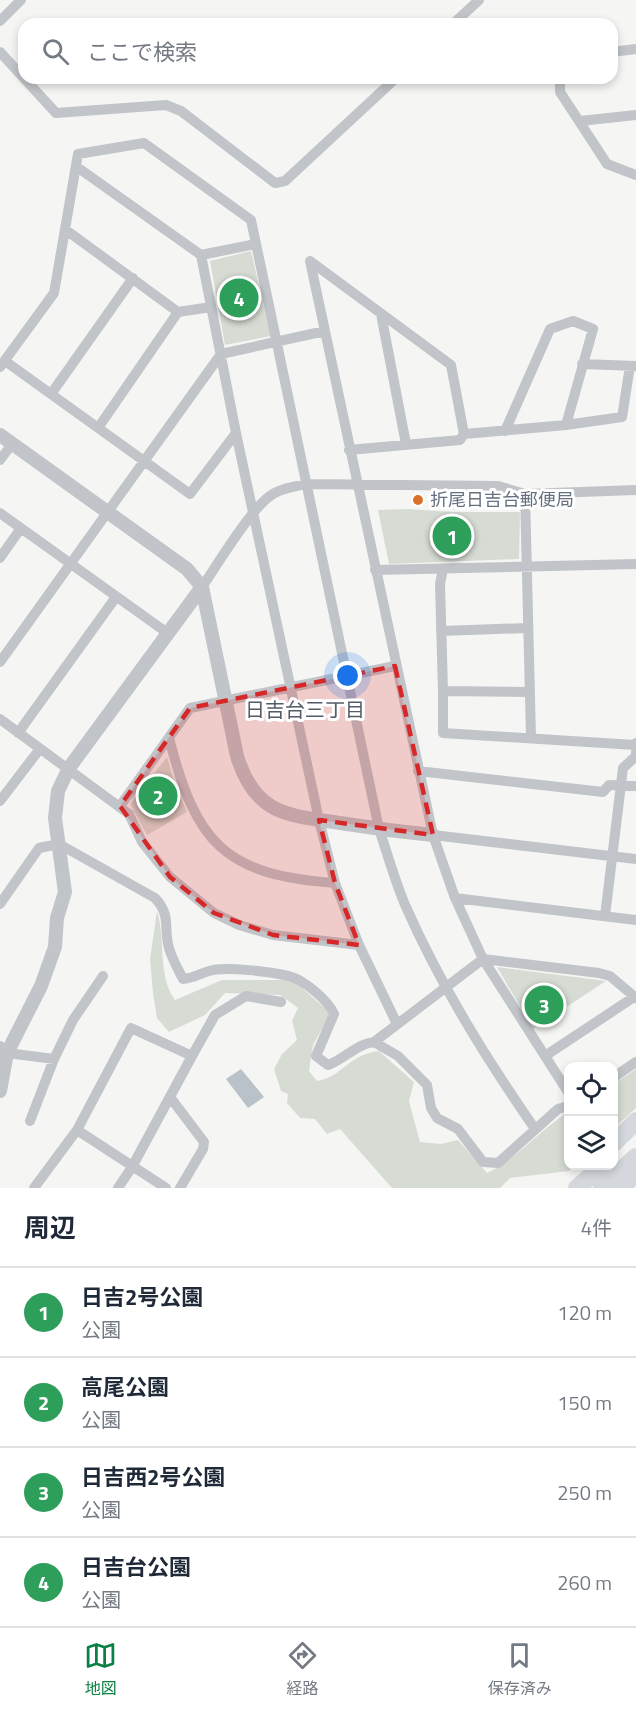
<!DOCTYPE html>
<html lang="ja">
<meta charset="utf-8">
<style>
:root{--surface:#fff;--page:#f2f2f3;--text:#1f2937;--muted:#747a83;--line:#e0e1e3;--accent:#0b8043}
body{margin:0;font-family:"Titillium Web","Noto Sans JP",sans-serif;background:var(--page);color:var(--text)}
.controls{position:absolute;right:18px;bottom:18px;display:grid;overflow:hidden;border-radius:12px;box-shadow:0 3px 9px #0003}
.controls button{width:54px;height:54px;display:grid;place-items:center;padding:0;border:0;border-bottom:2px solid var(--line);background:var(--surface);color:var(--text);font:30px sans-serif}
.you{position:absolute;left:348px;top:676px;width:21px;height:21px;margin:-15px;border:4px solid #fff;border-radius:50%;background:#1a73e8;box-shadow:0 0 0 9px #1a73e833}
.badge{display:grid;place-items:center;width:39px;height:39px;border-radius:50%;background:var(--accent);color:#fff;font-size:20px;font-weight:700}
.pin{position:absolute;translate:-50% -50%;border:3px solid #fff;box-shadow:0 2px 6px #0006}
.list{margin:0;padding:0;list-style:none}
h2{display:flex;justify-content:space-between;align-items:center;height:78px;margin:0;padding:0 24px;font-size:26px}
h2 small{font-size:20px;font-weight:400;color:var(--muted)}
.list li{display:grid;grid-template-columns:39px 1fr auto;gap:18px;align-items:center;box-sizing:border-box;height:90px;padding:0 24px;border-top:2px solid var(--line)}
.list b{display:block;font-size:22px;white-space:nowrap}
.list p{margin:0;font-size:20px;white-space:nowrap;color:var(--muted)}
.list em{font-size:20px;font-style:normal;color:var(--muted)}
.icon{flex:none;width:33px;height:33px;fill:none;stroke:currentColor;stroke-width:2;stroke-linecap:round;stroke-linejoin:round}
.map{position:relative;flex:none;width:636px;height:1188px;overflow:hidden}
.search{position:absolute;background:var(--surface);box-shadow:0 3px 9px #0003;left:18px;right:18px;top:18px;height:66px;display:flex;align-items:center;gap:15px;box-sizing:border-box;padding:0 21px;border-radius:18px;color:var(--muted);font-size:22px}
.sheet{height:438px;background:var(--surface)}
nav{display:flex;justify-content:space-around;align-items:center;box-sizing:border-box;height:84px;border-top:2px solid var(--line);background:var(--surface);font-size:16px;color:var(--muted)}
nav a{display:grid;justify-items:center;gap:3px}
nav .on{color:var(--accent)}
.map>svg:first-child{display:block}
</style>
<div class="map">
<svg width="636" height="1188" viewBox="0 0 636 1188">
<rect width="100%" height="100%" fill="#f5f6f3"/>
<path fill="#d6dcd4" d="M251,251L271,336L225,345L210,261Z
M408,509L452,512H520L519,559L389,564L378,510Z
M167,757L176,788L187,812L147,835L130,804Z
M157,911C166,939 157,975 175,1000L222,980H289L300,986L328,1011V1018L313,1045L309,1071L317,1081C344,1076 347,1055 379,1051L414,1082L409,1101L420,1142L441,1144L458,1140L487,1173C517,1159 540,1130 568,1112V1166H574L569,1171L510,1178L500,1188H392L340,1129L327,1134L315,1119L300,1118L287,1103L288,1094L281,1091L274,1069L282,1054L297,1040L292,1021L298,1008L280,995L225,993L205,1015L169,1032L157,1018L153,993L150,959Z
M497,967L606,981L533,1029Z
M636,1069V1108L614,1128V1084Z"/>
<path fill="#b9c2c8" d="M241,1069L264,1097L248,1108L226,1079Z"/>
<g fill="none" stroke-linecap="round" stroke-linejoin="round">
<path stroke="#c1c4c8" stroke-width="10" d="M0,21L21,0
M453,24L479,0
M0,52L56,113L166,105L181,111L275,183L285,181L396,78
M612,52L636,49
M563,78L560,81V92L607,164L636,175
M580,121L636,115
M77,167L201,255L236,433L319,820L335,883L359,945L397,1024
M66,230L178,312
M201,255L256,244
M381,314L406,444
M5,361L190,494L236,433
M582,364L636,366
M0,367L54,293L78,154L144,143L251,220L379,829C388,855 395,882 406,907C441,986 486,1058 535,1129
M51,394L133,278
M98,428L178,312L211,307
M505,431L550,329L573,321L593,329L566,425
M464,434L451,365L310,261L433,835L455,898L483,959L568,1092
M349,450L460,440L464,434L566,425L622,417L630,366
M0,460L12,444
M525,494L531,737
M0,513L166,632
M0,558L21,528
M443,569L440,584L443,691L529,692
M375,570L636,564
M202,587C217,565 251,509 270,496C280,488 294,487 306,484L498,486L525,494L636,490
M441,631L528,628
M0,662L221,354L325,331
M443,691V733L635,745
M0,719L129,814L142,842L170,877L214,913L239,925L273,935L359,945
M18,733L116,597
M169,738C196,843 224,875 335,883
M418,771L603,792L609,785L636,786
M0,801L39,750
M120,806L190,708L395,666
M433,835L636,859
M455,898L636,920
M0,904L39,848L59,844L155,898C172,916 163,929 169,948C172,959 178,969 183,979C194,978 199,974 209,971C225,966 272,972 289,976C304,980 328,1000 334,1014L316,1056L328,1065C345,1059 356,1044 374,1042L483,959L599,973L610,976L636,998
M605,916L623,768L636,756V743
M374,1042L398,1056L427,1085L431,1108L437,1118L458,1129L483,1162L498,1163L558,1109L568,1106
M0,1046L7,1053L54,1059L73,1020L103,976
M545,1056L634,997
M614,1077L636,1062
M170,1097L204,1142L203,1149L180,1188
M30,1121L54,1059
M77,1130L166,1188
M34,1188L77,1130L131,1028L192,1056L215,1015L246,996L281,1002
M118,1188L132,1167L192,1056"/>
<path stroke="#c1c4c8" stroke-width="14" d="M0,435L187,569L202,587L237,756C255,815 287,815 340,823C371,828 402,832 433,835
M0,1091L7,1053L41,986L55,947L57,918L65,892L55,818L58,791L69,768L202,587"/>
<path stroke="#d4d8dc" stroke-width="18" d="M614,1143L636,1121
M577,1188L602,1166
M602,1188L636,1157
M621,1188L636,1173"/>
</g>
<path fill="#d62828" fill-opacity="0.2" stroke="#d62828" stroke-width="4.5" stroke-dasharray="12 8" stroke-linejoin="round" d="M395,666L433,835L319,820L335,883L359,945L273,935L214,913L170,877L120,806L190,708Z"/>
<circle fill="#da722e" stroke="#fff" stroke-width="2" cx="418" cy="500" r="6"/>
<g text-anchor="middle" stroke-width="6" stroke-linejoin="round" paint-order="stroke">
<g font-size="18" fill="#667182" stroke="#fff" text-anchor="start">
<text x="430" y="506">折尾日吉台郵便局</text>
</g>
<g font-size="20" fill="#545c68" stroke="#fff">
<text x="305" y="717">日吉台三丁目</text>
</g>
</g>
</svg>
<div class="controls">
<button><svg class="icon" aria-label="locate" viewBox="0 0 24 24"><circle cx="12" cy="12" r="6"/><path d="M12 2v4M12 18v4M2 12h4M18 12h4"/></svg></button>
<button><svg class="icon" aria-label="layers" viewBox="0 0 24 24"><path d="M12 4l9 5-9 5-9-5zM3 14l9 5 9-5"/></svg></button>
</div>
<div class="you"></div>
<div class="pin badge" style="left:452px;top:536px;background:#2e9e5b">1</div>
<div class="pin badge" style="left:158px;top:796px;background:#2e9e5b">2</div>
<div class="pin badge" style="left:544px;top:1005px;background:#2e9e5b">3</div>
<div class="pin badge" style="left:239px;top:298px;background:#2e9e5b">4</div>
<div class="search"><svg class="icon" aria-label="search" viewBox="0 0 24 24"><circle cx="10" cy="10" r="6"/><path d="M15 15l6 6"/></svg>ここで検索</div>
</div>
<section class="sheet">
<h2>周辺<small>4件</small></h2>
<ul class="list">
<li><span class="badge" style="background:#2e9e5b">1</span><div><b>日吉2号公園</b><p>公園</p></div><em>120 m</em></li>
<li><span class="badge" style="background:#2e9e5b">2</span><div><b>高尾公園</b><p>公園</p></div><em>150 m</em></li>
<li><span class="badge" style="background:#2e9e5b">3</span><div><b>日吉西2号公園</b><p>公園</p></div><em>250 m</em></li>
<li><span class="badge" style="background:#2e9e5b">4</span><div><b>日吉台公園</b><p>公園</p></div><em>260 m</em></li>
</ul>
</section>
<nav>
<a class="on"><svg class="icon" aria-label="map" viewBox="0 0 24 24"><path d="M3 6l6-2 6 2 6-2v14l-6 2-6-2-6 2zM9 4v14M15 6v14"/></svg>地図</a>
<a><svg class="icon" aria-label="directions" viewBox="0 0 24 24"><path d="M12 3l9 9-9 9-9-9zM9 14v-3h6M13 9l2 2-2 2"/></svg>経路</a>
<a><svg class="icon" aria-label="saved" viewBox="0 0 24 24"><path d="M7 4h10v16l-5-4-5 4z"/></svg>保存済み</a>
</nav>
